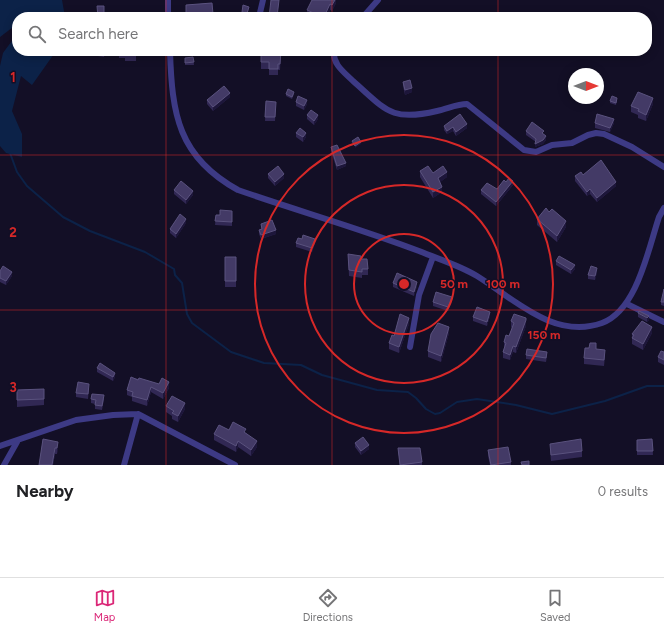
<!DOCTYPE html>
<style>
:root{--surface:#fff;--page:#f2f2f2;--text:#202124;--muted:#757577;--line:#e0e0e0;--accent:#db2777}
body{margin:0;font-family:Figtree,sans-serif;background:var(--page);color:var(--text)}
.compass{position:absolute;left:568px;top:68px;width:36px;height:36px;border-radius:50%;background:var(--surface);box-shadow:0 2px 10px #0003;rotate:90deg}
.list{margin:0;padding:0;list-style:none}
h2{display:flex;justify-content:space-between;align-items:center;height:52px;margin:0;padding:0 16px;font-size:17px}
h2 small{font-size:13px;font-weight:400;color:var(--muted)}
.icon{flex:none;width:22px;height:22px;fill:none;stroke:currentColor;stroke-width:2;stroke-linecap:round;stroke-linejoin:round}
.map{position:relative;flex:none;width:664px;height:465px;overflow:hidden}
.search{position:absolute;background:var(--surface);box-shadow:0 2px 10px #0003;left:12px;right:12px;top:12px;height:44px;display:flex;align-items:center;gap:10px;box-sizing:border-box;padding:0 14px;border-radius:16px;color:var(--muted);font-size:15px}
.sheet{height:112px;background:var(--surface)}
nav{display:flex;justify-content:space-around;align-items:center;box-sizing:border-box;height:56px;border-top:1px solid var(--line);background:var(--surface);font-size:11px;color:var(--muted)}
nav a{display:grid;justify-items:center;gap:2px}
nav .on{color:var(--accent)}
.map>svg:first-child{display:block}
</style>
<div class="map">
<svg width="664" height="465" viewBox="0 0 664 465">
<rect width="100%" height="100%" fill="#130f26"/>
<path fill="#0c2248" d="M0,0H62L65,17H17V24L0,37Z
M17,34V51H56L32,85L21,76L12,111L22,134V157L6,153L0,146V66L3,53Z"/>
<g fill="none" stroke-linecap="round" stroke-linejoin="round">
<path stroke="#0c2248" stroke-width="2" d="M10,153L17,172L27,186L63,217L90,231L145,252L174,269L175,275L182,283L187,314L192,323L231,352L264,363L301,365L322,375L377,390L408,392L416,398L426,409L435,414L440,413L457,402L477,399L516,405L552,414L605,401L647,386H664"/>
<path stroke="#3d3a85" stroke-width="6" d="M168,0V17
M259,17L263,0
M363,17L378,0
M170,51C172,114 178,157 238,190C298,211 359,228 419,251C438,259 459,265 477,276C514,299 554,340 602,323C637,310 648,250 659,217L664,208
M334,51C332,64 345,73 353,81C386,110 391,122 437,111C447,109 457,104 467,104L524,150L536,152L552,145L572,143L588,135L596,133L604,134L632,147L664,167
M627,304L664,322
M410,347L419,295L433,257
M0,446L76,420L113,415L138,414L235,465
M4,465L17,442
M124,465L138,414"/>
</g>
<path fill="#312854" d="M336,0V3L332,11L330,10L327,17H307V10Z
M212,3L213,17H186V5Z
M249,9L247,15L242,14V12Z
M105,51L104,57L98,56V54Z
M119,51H136V61H125V58H119Z
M281,51L280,70H278V75H269V69H261V53H268Z
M193,57L194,65H185V58Z
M403,82L412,92L405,95L403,86Z
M286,94H294L292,99L286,96Z
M230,97L213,111L207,104V100Z
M617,100L616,105L610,103V101Z
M266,101L276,106L275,121H265Z
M296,102L307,104L304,110L296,106Z
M653,104L646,121L638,118V115L631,112V106Z
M307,115L318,119L314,125L307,119Z
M595,123H614L610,132L595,128Z
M444,126L467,128L456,136L453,131L447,134L444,130Z
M526,131L544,134L546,140L543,144L535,147L536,142L526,135Z
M296,133L306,137L303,142L296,137Z
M331,147L346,166L337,170L331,151Z
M420,171L433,173L447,177L440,182L442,192L433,198L420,177Z
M268,174L284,178L275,186L268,178Z
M583,175L616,186L597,202L590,194L587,196L575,181V176Z
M506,182L513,185L496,206L481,194V190L497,189Z
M174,190L193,195L186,204L174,194Z
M232,211V226L215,225L216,215H220Z
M549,212L566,227L557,242L537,225V219Z
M186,223L176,238L170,233V229Z
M261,224L276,234L261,239L259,234V230L261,229Z
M296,243H315L312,252L296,247Z
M348,254L361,259L368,269V275H362V278L349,276Z
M225,257H236V287H225Z
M556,261L575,269L571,274L556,265Z
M0,271L12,276L6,285L0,282Z
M597,272L595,280L588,279V275Z
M393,283L417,286L414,296L393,287Z
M664,289V306L661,305V302Z
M452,301L448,311L433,306V302Z
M638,313L649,320L647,322L638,317Z
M490,316L487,326L473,321V317Z
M511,321L526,326L516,353L513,352L510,360L503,358V352L504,348V342L509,336L512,328L511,327Z
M409,324L399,353L389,349V343Z
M449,333L441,362L428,357V351Z
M652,333L643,350L632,344V334Z
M596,349L605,356L604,366L584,364V358Z
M664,352V365L658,362V357Z
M526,355L547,356L546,362L526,359Z
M97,368L115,377L113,381L97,372Z
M131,377L169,388L163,399L151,392L147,406L132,401V397L127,395V390Z
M89,388L88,399L76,397V393Z
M44,389V405L17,407V390Z
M91,399H104L102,410L95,409V404L91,403Z
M166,406L185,409L178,422L172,419V416L166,412Z
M229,430L246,433L257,447L251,456L238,447L236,452L214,440V434Z
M43,439L58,448L57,454H55L53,465H39Z
M652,439L653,455H637V440Z
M355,443L369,449L361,455L355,447Z
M550,444L582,451V457L551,461L550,450Z
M398,448L422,462V465H400Z
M488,450L511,462V465H490L488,456Z"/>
<path fill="#1d163a" d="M335,0H336V3L332,11V5Z
M330,4V10L327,17H324Z
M412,88V92L405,95V90Z
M230,93V97L213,111V107Z
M653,98V104L646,121V115Z
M307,100V104L304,110V106Z
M318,115V119L314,125V121Z
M614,119V123L610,132V128Z
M467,124V128L456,136V132Z
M453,127V131L447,134V131Z
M306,133V137L303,142V137Z
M546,136V140L543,144L535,147V144Z
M361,142V144L355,148V146Z
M346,163V166L337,170V166Z
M447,172V177L438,184V178Z
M284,174V178L275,186V182Z
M513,181V185L496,206V202Z
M616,182V186L597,202V198Z
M442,187V192L433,198V192Z
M590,189V194L587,196V192Z
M193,191V195L186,204V200Z
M186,219V223L176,238V234Z
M566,221V227L557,242V236Z
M276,230V234L261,239V235Z
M315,239V243L312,252V248Z
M575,265V269L571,274V270Z
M597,268V272L595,280V276Z
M12,272V276L6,285V281Z
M417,282V286L414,296V292Z
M452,297V301L448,311V307Z
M490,312V316L487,326V322Z
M649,316V320L647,322V318Z
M409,318V324L399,353V347Z
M526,320V326L516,353V347Z
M449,327V333L441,362V356Z
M652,327V333L643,350V344Z
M513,346V352L510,360V355Z
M115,373V377L113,381V377Z
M169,382V388L163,399V393Z
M151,387V392L147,406V400Z
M185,403V409L178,422V416Z
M238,441V447L236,452V446Z
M257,441V447L251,456V450Z
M58,442V448L57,454V448Z
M369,445V449L361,455V451Z
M55,448V454L53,465H52Z"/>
<path fill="#433a66" stroke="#5a527e" d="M271,0H279L277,17H269Z
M312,0H335L332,5L330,4L324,17H314L316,14L307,10Z
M212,3L213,14H186V5Z
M243,5L249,7L247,13L242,12Z
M97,6H104V17H98Z
M99,51H105L104,55L98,54Z
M119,51H136V55H125V52H119Z
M268,51H281L280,64H278V69H269V62H261V53H268Z
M193,57L194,62L185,63V58Z
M410,80L412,88L405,90L403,82Z
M224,86L230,93L213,107L207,100Z
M288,89L294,92L292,97L286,94Z
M638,92L653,98L646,115L638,111L639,109L631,106Z
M298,96L307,100L304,106L296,102Z
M612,96L617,98L616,103L610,101Z
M266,101L276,102L275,117H265Z
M311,110L318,115L314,121L307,115Z
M460,114L467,124L456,132L453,127L447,131L444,126Z
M597,114L614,119L610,128L595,123Z
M532,122L544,131L542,133L546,136L543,140L535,144L536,139L526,131Z
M300,128L306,133L303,137L296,133Z
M358,137L361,142L355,146L352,141Z
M337,145L346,163L337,166L331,147Z
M601,160L616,182L597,198L590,189L587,192L575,176L581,172L583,175Z
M278,166L284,174L275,182L268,174Z
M428,166L433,173L443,166L447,172L438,178L442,187L433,192L420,171Z
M509,178L513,181L496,202L481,190L487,183L497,189L504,180L506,182Z
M181,181L193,191L186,200L174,190Z
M546,208L549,212L552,209L566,221L557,236L537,219Z
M220,210L232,211V222L215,221L216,215H220Z
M180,214L186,219L176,234L170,229Z
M272,220L276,230L261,235L259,230L262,229L261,224Z
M303,235L315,239L312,248L296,243L298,238L302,239Z
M348,254L361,256V259H367L368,269H362V272L349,270Z
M559,256L575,265L571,270L556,261Z
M225,257H236V281H225Z
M3,266L12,272L6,281L0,278V271Z
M591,266L597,268L595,276L588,275Z
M397,273L417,282L414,292L393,283Z
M664,289V302H661Z
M436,292L452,297L448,307L433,302Z
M477,307L490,312L487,322L473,317Z
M639,311L649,316L647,318L638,313Z
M400,314L409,318L399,347L389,343L392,335L394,336Z
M514,314L526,318V320L516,347L513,346L510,355L503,352L506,343L504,342L506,335L509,336L514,323L511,321Z
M642,321L652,327L643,344L632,338L634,335L632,334Z
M438,323L449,327L441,356L428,351L431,334Z
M590,343H596V349L605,350L604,360L584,358L585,348H589Z
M527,349L547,352L546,358L526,355Z
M661,351L664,352V360L658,357Z
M100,363L115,373L113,377L97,368Z
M131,377L138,380L139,378L159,384L162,378L169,382L163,393L151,387L147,400L132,396L133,392L127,390Z
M78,382L89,384L88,394L76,393Z
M44,389V399L17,400V390Z
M92,394L104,395L102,406L95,405L96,400L91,399Z
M172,396L185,403L178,416L172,413L174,411L166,406Z
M233,422L246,429L244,432L257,441L251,450L238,441L236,446L214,434L219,425L229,430Z
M363,437L369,445L361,451L355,443Z
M43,439L58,442L57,448H55L52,465H39Z
M581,439L582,451L551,455L550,444Z
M652,439L653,451H637V440Z
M508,447L511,462L491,465L488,450Z
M398,448H420L422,462L400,465Z
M529,461V465H522L521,462Z"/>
<path fill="none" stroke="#d62828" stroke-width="1" stroke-opacity="0.55" d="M166,0V17M332,0V17M498,0V17M166,51V465M332,51V465M498,51V465M0,155H664M0,310H664"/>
<g fill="none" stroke="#d62828" stroke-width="2">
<circle cx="404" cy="284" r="50"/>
<circle cx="404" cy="284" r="99"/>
<circle cx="404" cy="284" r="149"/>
</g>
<g font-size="13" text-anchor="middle" font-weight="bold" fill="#d62828" stroke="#130f26" stroke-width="3" stroke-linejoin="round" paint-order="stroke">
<text x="13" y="82">1</text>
<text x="13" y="237">2</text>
<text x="13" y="392">3</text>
</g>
<circle cx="404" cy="284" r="6" fill="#d62828" stroke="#130f26" stroke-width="2"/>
<g font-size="12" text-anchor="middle" font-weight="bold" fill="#d62828" stroke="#130f26" stroke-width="3" stroke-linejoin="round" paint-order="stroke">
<text x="454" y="288">50 m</text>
<text x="503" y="288">100 m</text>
<text x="544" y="339">150 m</text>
</g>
</svg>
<svg class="compass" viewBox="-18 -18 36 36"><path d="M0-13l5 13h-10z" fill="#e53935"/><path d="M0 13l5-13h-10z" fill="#757577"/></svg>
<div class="search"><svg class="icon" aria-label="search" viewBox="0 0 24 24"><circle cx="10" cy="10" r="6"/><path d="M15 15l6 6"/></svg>Search here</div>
</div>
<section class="sheet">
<h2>Nearby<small>0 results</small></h2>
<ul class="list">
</ul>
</section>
<nav>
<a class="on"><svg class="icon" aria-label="map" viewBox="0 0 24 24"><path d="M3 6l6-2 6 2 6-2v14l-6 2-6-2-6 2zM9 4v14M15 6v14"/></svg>Map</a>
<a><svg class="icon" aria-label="directions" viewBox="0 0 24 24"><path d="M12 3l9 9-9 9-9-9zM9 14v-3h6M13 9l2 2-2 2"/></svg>Directions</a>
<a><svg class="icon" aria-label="saved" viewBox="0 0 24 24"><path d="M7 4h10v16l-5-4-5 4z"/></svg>Saved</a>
</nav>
